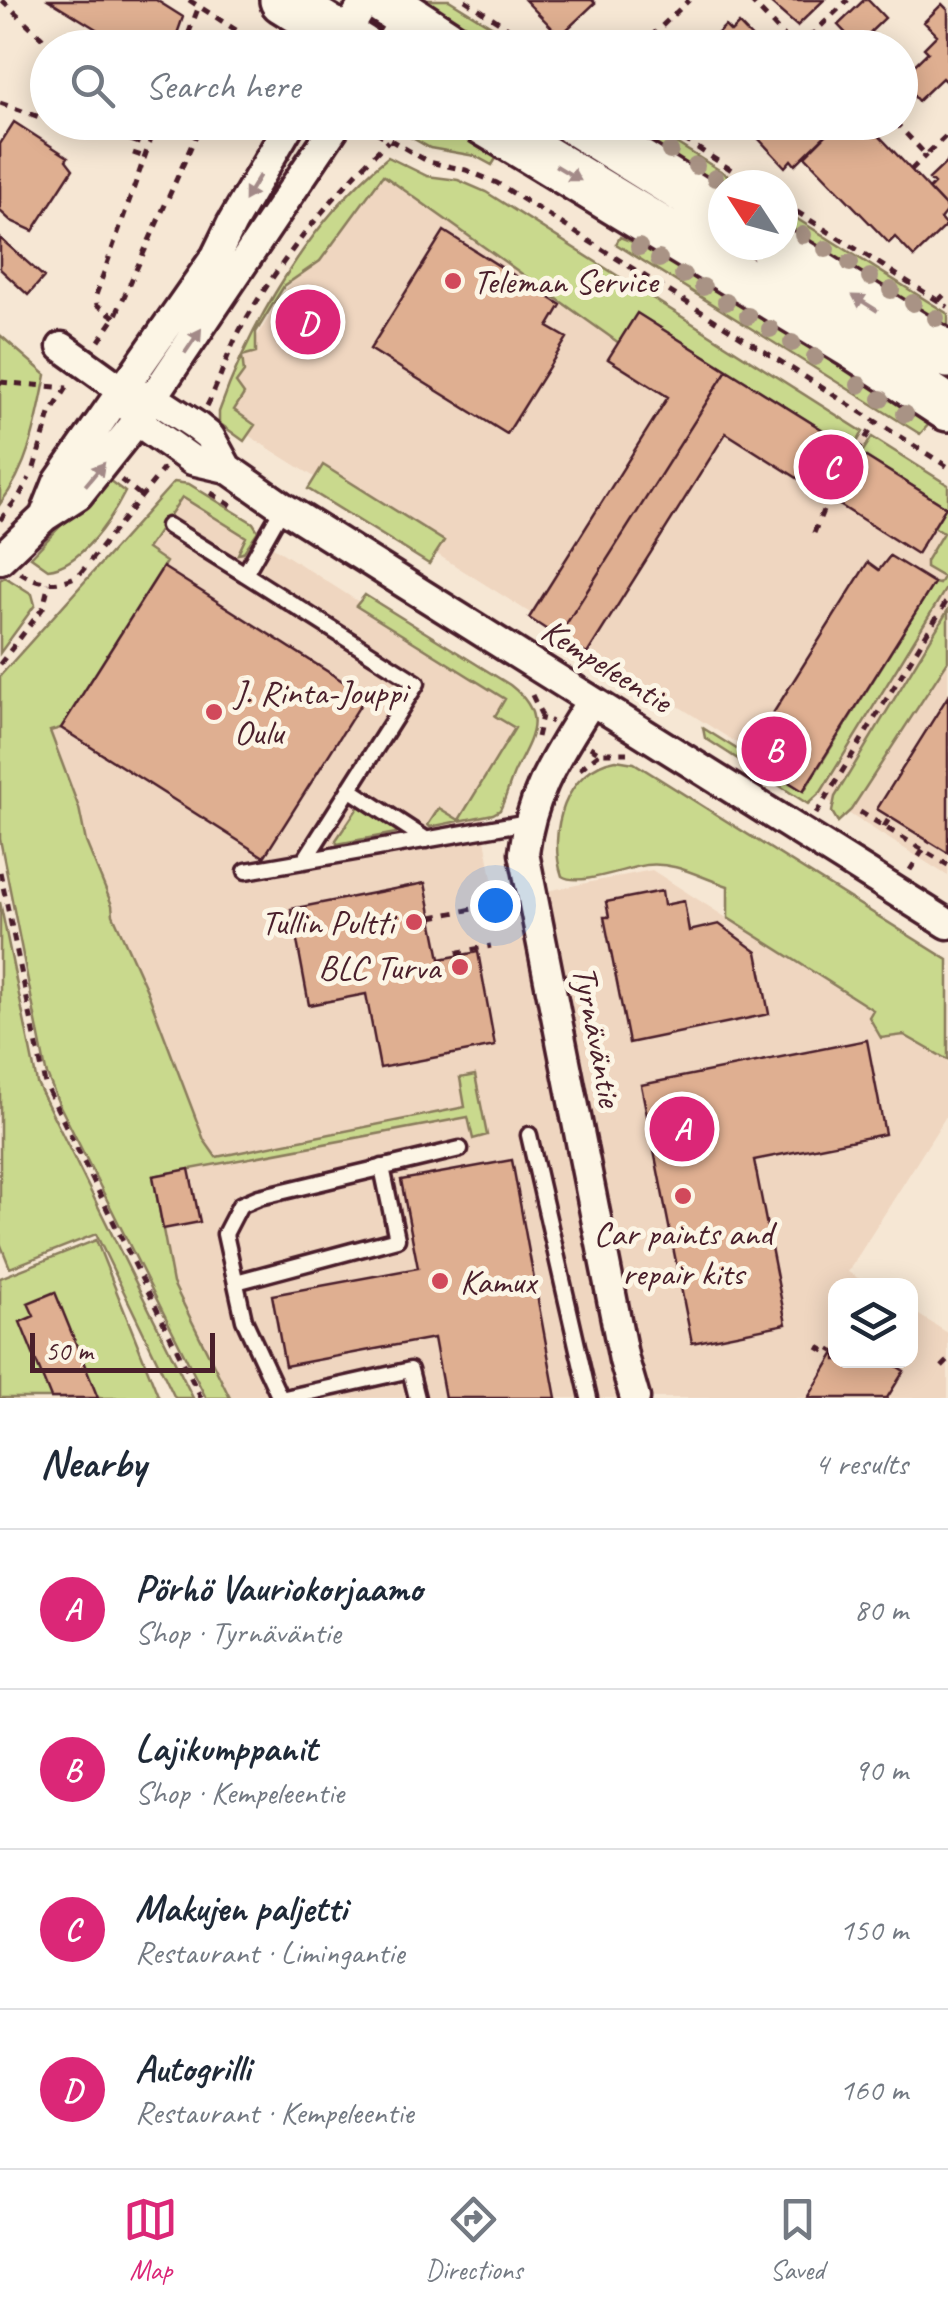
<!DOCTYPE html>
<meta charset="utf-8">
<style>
:root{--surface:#fff;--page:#f2f2f3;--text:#1f2937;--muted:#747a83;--line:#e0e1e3;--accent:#db2777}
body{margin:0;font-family:Caveat,sans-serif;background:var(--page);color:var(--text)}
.controls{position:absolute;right:30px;bottom:30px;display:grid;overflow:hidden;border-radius:20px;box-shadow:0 5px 25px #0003}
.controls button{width:90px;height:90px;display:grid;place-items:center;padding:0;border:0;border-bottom:2px solid var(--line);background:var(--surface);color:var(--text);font:50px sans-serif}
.compass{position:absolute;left:708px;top:170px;width:90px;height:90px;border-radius:50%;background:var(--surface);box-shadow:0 5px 25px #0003;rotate:306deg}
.scale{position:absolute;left:30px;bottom:25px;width:185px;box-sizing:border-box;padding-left:10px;border:5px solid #4a1f2b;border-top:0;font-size:28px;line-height:35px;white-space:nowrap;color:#4a1f2b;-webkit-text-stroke:8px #fcf5e5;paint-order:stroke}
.you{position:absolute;left:495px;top:905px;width:35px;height:35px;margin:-25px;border:8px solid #fff;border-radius:50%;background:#1a73e8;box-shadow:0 0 0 15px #1a73e833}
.badge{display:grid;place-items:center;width:65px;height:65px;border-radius:50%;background:var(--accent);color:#fff;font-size:32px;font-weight:700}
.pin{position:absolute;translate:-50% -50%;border:5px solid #fff;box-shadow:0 2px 10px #0006}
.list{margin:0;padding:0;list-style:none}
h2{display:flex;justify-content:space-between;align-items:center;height:130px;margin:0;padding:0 40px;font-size:42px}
h2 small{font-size:32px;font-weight:400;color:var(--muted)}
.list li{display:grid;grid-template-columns:65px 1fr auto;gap:30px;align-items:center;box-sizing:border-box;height:160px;padding:0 40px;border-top:2px solid var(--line)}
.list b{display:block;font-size:38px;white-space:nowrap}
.list p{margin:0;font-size:32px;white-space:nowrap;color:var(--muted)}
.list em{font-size:32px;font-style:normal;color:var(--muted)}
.icon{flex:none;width:55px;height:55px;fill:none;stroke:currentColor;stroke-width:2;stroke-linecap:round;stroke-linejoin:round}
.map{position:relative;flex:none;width:948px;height:1398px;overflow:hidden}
.search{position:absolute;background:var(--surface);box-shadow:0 5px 25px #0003;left:30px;right:30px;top:30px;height:110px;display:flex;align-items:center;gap:25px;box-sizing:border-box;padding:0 35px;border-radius:55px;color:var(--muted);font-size:38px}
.sheet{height:770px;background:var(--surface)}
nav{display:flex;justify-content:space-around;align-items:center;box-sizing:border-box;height:140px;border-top:2px solid var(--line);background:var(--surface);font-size:28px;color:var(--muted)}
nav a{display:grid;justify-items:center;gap:5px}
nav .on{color:var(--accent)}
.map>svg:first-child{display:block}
</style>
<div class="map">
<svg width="948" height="1398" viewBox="0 0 948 1398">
<rect width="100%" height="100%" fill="#f6e7d4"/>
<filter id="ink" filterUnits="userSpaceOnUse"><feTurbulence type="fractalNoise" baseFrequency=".01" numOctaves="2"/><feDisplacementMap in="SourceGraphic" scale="20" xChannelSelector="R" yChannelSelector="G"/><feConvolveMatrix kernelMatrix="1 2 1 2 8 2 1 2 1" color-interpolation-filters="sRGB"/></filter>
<g filter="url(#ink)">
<path fill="#efd6c0" d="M389,170L638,298L948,490V876L224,420L232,378L286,289Z
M176,485L523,707L486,802L484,833L496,901L652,870L948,1060V1113L848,1272L869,1285L836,1286V1360H910L911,1310L948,1333V1398H230L173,1283L153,1176L211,1164L17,733Z"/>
<path fill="#c9d98d" stroke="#8a7c5c" stroke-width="2.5" d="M410,0H449L525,47H486Z
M386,123H458L497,157L492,165L475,156L430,148Z
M626,123H644L743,185H723V197L668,160Z
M388,157L427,176L458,180L486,192L863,432L853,449L638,314L619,343L383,175L320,261L284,286L256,332V352L242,356L244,372L236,383L244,394L234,410L255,425L244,441L219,423V412C251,321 313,218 388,157Z
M783,210L948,314V337L783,234Z
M620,237L678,260L931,422L920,434L616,244Z
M0,335L46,375C37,421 29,466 0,504Z
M872,437L948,485V585L821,792L808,804L705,738L703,728L804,791L934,583L939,584L943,577L926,567V561L943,533L934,527L946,507L861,454Z
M323,465L444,541L429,564L308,489Z
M106,478L125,492C111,520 80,566 48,569L31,557Z
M174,482L189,484L253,523L258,531L243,553L238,554L246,537L182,497L147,549L166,562L61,728L50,731L79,808L86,842L112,905L113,915L148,993L204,1140L216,1157L465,1107L460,1078L475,1075L487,1135L473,1139L468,1117L153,1176L173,1283L230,1398H206L58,1102L46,1072L0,839V676Z
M5,577L32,594L35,605L0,653V580Z
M365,595L510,685C548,715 533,735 515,771C509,784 506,798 500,810L493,814L430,827L428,825L439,808L459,820L515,728L495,716L505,699L356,606Z
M948,610V661L851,810L838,822L832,812L835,797Z
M616,760L634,763L948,960V1060L904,1035L881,1038L869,1017L873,1010L728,918V886C701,878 675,861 646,865C625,868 579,887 562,876C547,832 566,768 616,760Z
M359,806L396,830V833L337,844L336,840Z
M0,902L37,1083L193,1398H175L96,1234L10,1268L0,1243Z
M96,1240L159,1398H0V1278Z"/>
<path fill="#dfaf91" stroke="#4a1f2b" stroke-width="2.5" d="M49,0H156L183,17L172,48H102L106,35Z
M525,0H592L595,3L560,36Z
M767,0H824L797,26Z
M864,0H868L885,18L857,45L838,25Z
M942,4L948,10V80L946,82L942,78L918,101L900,79L928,52L924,48L937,35L924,22Z
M739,24L762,48H716L710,41L725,26L731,32Z
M14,122L68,157L66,160L73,169L33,231L11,221L0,211V144Z
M77,122H146L138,144Z
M743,122H833L836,125L795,165L791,160L785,167Z
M839,122H866L948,209L940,219L946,226L914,257L895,237L889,243L805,156Z
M948,161V209L929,189L934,184L929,179Z
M444,231L561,305L548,327L567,338L507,434L370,349Z
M0,238L44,277L28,295L0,269Z
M322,288L332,295V311L308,350L298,355L288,353L283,347V334L309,292Z
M637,313L727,370L558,637L529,618L668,397L608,359Z
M727,370L946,507L917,554L726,433L587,654L558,637Z
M890,556L934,583L803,791L757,762L777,730L767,723L868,562L879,570Z
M163,567L366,696L264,857L61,728Z
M948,696V853L877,809Z
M425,883L440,959L478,952L495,1046L380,1068L366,994L309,1005L291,909Z
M662,891L664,905L684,901L689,931L719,924L757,952L769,1014L629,1043L604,917H609L606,902Z
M867,1040L885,1134L754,1160L786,1324L692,1343L641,1085Z
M512,1160L556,1398H445L434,1338L285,1366L272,1295L418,1268L401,1180Z
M189,1169L200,1222L163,1229L153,1176Z
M55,1292L98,1398H51L20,1322L34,1316L28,1303Z
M836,1351V1360H887L904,1371L887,1398H808Z"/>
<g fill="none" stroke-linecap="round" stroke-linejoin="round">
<defs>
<path id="service" d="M283,507L245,574L417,683L304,861
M168,526L245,574
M349,789L427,840
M246,871L528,822
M529,1135L589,1398
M236,1282L397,1239L382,1167
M280,1398L244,1320L225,1234L240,1205L259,1197L460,1149
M285,1398L410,1370L417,1398"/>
<path id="minor" d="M337,48L366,0
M387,48L407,16
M62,347L123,391L154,398L195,425L210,437L227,468
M123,391L137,421L192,460L227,468L283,507L948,924
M44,517L58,482L216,256L232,223L291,122
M0,559L44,517L78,495L137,421L338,122
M591,701C560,752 531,791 524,853L624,1360L635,1398"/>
<path id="primary" d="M283,0L361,48
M382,0L455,48
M484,122L850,344L948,408
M574,122L723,215
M771,245L948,355"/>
</defs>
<use href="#service" stroke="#4a1f2b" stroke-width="21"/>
<use href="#minor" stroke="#4a1f2b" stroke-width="35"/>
<use href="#primary" stroke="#4a1f2b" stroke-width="52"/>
<path stroke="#4a1f2b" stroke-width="5" stroke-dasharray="8 8" stroke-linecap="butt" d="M2,0L53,48
M189,0L264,48
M465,0L539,48
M750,0L795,48
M183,48L199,6
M244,48V47
M639,48L689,0
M798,48L848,0
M0,103L48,120
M53,122L87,135
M657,122L755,185
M895,122L926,155L948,134
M362,124L429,162L466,170L497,183L948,467
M133,153L145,157
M911,170L926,155
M783,203L948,307
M938,301L948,291
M115,317L97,305L96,295L157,122
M99,341L115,317L202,122
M0,382L67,388
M207,406C220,381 227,353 241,328C281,258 331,197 388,141
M857,452L877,420
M34,468L50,414L70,383
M121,480L143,497
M211,493L232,506
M0,520L20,495L29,478
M814,533L828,498
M20,572C40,585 58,586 79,575L164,468
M0,664L43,608L49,583
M532,695L542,716L552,722
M537,737L542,716
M590,747L600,753H627
M580,769L599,754
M860,812L948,865
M816,814L948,599
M884,827L890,817
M910,870L929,841
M0,872L45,1084L201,1398
M432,917L483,907
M460,955L459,952L491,946
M818,1347L830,1354L833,1349
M942,1367L948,1361"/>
<use href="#service" stroke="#fcf5e5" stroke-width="14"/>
<use href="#minor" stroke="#fcf5e5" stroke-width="28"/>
<use href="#primary" stroke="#fcf5e5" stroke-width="45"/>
</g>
<g fill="#a99385">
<circle cx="670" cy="151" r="9"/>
<circle cx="696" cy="166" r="9"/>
<circle cx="715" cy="178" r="9"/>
<circle cx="803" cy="235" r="9"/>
<circle cx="639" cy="247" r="9"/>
<circle cx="826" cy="249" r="9"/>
<circle cx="659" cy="259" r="9"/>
<circle cx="850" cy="263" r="9"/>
<circle cx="683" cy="275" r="9"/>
<circle cx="870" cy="277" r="9"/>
<circle cx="703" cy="287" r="9"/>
<circle cx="891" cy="290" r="9"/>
<circle cx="726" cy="302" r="9"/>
<circle cx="913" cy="303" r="9"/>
<circle cx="748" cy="316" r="9"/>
<circle cx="936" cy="318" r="9"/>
<circle cx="770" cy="329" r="9"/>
<circle cx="792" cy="343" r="9"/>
<circle cx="815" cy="357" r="9"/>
<circle cx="859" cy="385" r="9"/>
<circle cx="881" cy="399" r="9"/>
<circle cx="905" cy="414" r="9"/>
</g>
<defs><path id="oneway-solid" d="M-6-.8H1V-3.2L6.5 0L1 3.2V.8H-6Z" transform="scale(2.5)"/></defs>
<g fill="#a38a88">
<use href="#oneway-solid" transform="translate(568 173) rotate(31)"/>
<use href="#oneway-solid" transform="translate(252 188) rotate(121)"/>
<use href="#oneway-solid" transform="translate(865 303) rotate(-148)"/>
<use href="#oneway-solid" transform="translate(193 341) rotate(-56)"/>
<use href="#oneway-solid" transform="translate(95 474) rotate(-50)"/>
</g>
</g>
<g fill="#d1495b" stroke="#fcf5e5" stroke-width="4">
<circle cx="453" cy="281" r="10"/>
<circle cx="214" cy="712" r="10"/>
<circle cx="414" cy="922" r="10"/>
<circle cx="460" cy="967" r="10"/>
<circle cx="683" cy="1196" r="10"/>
<circle cx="440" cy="1281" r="10"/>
</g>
<g text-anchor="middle" stroke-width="10" stroke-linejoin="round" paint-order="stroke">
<g font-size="35" fill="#4a1f2b" stroke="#fcf5e5" text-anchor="start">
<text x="473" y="293">Teleman Service</text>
<text x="234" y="704">J. Rinta-Jouppi<tspan x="234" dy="40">Oulu</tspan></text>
<text x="394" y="934" text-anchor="end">Tullin Pultti</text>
<text x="440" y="979" text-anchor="end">BLC Turva</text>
<text x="683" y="1245" text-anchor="middle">Car paints and<tspan x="683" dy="40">repair kits</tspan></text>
<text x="460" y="1293">Kamux</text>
</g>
<g font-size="35" fill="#4a1f2b" stroke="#fcf5e5">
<text transform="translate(607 665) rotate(32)" y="12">Kempeleentie</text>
<text transform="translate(598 1036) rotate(79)" y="12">Tyrnäväntie</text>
</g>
</g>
</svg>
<div class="controls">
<button><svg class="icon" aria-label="layers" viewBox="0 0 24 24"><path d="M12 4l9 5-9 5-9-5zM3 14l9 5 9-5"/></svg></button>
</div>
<svg class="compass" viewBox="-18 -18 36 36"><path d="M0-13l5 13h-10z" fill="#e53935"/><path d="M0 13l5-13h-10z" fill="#747a83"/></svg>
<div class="scale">50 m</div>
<div class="you"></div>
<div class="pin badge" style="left:682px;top:1129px">A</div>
<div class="pin badge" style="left:774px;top:749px">B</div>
<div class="pin badge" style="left:831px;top:467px">C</div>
<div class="pin badge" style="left:308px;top:322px">D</div>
<div class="search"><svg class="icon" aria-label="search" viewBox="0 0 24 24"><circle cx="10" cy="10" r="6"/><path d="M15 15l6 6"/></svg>Search here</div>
</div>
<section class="sheet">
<h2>Nearby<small>4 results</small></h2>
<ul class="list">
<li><span class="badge">A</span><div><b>Pörhö Vauriokorjaamo</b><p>Shop · Tyrnäväntie</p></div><em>80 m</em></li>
<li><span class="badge">B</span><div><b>Lajikumppanit</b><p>Shop · Kempeleentie</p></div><em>90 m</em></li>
<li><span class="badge">C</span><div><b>Makujen paljetti</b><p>Restaurant · Limingantie</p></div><em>150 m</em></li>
<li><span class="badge">D</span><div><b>Autogrilli</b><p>Restaurant · Kempeleentie</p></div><em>160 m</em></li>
</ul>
</section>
<nav>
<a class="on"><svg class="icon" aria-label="map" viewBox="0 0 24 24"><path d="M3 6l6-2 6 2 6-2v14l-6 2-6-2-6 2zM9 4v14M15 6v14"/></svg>Map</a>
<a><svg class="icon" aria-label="directions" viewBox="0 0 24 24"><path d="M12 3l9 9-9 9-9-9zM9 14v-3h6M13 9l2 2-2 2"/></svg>Directions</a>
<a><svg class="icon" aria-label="saved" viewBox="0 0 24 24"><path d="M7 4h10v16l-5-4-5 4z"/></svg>Saved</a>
</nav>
